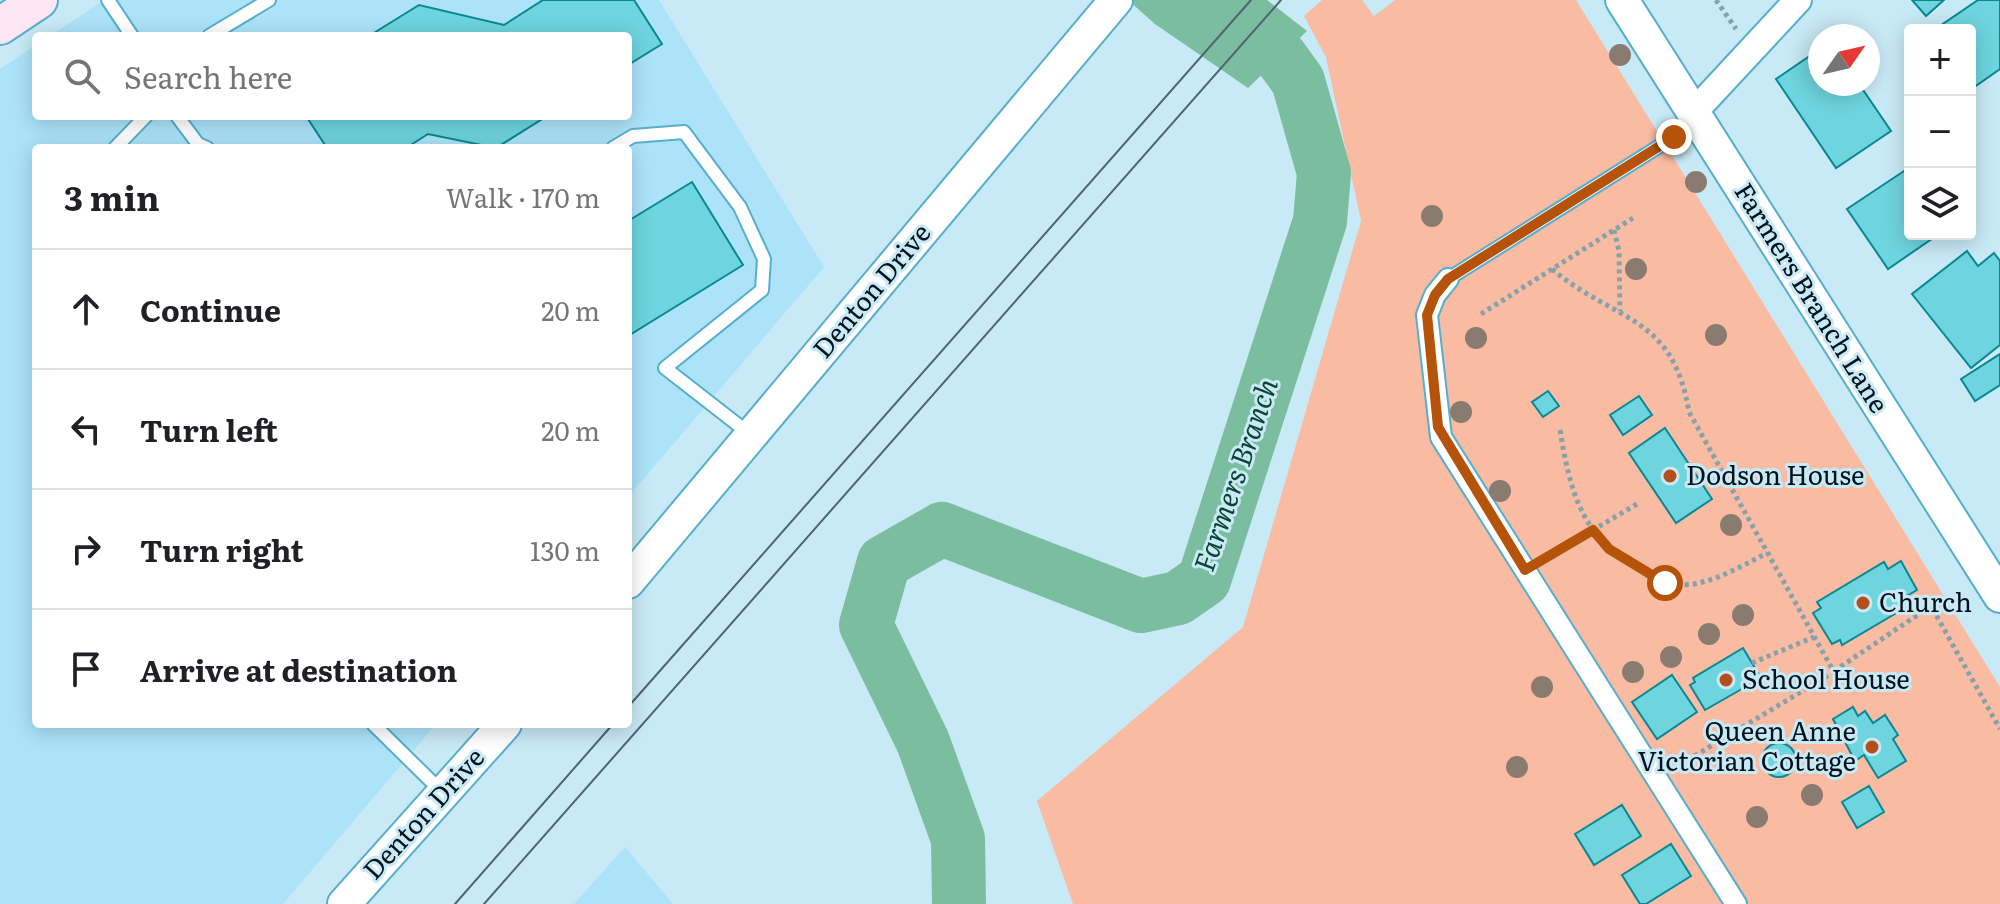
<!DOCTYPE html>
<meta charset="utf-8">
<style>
:root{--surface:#fff;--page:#f2f2f2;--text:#202124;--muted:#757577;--line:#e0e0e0}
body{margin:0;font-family:Literata,serif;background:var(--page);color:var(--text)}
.controls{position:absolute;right:24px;top:24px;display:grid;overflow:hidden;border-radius:8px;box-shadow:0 4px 20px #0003}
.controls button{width:72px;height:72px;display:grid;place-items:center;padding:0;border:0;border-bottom:2px solid var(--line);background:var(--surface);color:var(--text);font:40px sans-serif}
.compass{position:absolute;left:1808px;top:24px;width:72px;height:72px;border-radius:50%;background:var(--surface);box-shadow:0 4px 20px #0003;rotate:56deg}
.stop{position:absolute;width:24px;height:24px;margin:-18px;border:6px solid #b45309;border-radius:50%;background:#fff}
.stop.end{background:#b45309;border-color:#fff;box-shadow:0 2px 8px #0008}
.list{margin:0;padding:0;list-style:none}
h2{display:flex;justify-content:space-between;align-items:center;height:104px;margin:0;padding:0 32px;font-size:34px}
h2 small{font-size:26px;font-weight:400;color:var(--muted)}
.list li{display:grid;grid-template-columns:52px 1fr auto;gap:24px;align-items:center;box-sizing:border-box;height:120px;padding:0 32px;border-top:2px solid var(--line)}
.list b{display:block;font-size:30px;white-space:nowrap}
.list em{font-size:26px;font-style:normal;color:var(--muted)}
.icon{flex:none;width:44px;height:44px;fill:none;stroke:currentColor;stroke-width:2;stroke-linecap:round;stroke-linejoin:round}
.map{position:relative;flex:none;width:2000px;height:904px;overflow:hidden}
.search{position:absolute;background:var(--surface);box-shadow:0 4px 20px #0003;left:32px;top:32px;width:600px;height:88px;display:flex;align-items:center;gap:20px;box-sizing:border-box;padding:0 28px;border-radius:8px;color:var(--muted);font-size:30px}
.panel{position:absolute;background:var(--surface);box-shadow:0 4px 20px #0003;left:32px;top:144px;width:600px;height:584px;border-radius:8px}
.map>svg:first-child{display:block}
</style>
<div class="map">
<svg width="2000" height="904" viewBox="0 0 2000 904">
<rect width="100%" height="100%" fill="#c8e9f6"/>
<path fill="#ace3f9" d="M104,0H659L824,267L628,497V148H36V724H436L283,904H0V69L36,45V116H628V36H50Z
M625,847L673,904H574Z"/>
<path fill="#f9bba1" d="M1322,0H1362L1374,16L1395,0H1576L2000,687V904H1073L1037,801L1243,627L1361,221L1326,57L1304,16Z"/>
<path fill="#7abd9f" d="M1128,0H1267L1307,31L1248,88L1155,24Z"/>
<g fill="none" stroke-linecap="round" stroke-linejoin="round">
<path stroke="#7abd9f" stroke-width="54" d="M959,904L958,839L923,742L866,625L884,562L942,529L1141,606L1178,598L1204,580L1320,221L1324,173L1298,81L1280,56"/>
</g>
<path fill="#6ed4de" stroke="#088892" stroke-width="2" d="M543,0H634L662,44L628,65V36H369L419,5L504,25Z
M1912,0H1944L1926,16Z
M1978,0H2000V69L1970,90V30H1934Z
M1820,49V84H1859L1891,131L1836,168L1776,79Z
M306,116H547L496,148L428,134L406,148H327Z
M1910,167V234H1939L1888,269L1847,209Z
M692,182L743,265L628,336V221Z
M1967,251L1978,266L1994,253L2000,261V345L1971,368L1912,294Z
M2000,354V385L1975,401L1961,379Z
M1548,391L1559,406L1543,417L1532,402Z
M1639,396L1652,415L1623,435L1610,415Z
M1665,428L1712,499L1676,523L1629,453Z
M1901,561L1917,590L1905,597L1910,605L1842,645L1840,640L1832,644L1813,613L1821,608L1817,602L1884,562L1888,569Z
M1743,648L1761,678L1705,710L1690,685L1695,682L1693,678Z
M1672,675L1697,712L1657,739L1632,702Z
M1853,707L1858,716L1865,711L1873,723L1885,715L1898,735L1893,739L1906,761L1878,778L1864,755L1855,761L1833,719Z
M1762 760a17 17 0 1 1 34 0a17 17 0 1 1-34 0Z
M1869,786L1884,812L1857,828L1842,802Z
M1622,805L1641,836L1594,865L1575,834Z
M1671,844L1691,876L1646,904H1640L1622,875Z"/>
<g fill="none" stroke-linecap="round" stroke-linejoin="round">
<defs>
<path id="service" d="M108,0L132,36
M209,36L269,0
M177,116L198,144L207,148
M115,148L146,116
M613,148L633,136L684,132L740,207L764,259L762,290L665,368L751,435
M1448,279L1674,137L1693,113
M373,724L443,793"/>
<path id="pedestrian" d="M1448,279L1435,295L1427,315L1441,437L1736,904"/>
<path id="minor" d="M1694,112L1798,0"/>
<path id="tertiary" d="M1622,0L2000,596
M628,582L1116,0
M344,904L505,724"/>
<path id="secondary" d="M0,26L39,0"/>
</defs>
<use href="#service" stroke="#56aece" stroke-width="16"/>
<use href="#pedestrian" stroke="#56aece" stroke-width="24"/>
<use href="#minor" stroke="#56aece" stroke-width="30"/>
<use href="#tertiary" stroke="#56aece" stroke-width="36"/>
<use href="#secondary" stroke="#56aece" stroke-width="40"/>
<path stroke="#85a1ac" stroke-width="5" stroke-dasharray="4 4" stroke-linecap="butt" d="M1716,0L1736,29
M1614,230L1619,251L1620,311
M1552,269C1616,323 1673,314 1689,412L1834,672L1676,767
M1481,314L1633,218
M1560,430C1570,492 1582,539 1642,571C1659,580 1675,587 1694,584C1720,579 1744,565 1767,553
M1544,559L1637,504
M1752,663L1814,637
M1834,671L1931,606L2000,729"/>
<use href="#service" stroke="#fff" stroke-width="12"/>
<use href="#pedestrian" stroke="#fff" stroke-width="20"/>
<use href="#minor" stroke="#fff" stroke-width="26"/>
<use href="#tertiary" stroke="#fff" stroke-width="32"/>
<use href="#secondary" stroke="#fde7f4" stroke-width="36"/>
<path stroke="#4e656f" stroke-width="2" d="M628,707L1251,0
M455,904L613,724
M484,904L1281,0"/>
</g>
<g fill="#8a7b70">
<circle cx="1620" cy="55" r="11"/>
<circle cx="1696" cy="182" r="11"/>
<circle cx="1432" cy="216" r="11"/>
<circle cx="1636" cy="269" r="11"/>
<circle cx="1716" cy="335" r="11"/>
<circle cx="1476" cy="338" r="11"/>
<circle cx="1461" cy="412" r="11"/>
<circle cx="1500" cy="491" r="11"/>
<circle cx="1731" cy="525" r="11"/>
<circle cx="1743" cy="615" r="11"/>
<circle cx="1709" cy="634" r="11"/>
<circle cx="1671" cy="657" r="11"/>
<circle cx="1633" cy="672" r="11"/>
<circle cx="1542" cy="687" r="11"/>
<circle cx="1517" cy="767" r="11"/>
<circle cx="1812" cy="795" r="11"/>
<circle cx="1757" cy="817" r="11"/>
</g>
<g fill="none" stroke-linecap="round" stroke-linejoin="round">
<path stroke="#b45309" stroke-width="10" d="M1665,583L1609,549L1593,530L1525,570L1438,427L1427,315L1435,295L1448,279L1674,137"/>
</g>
<g fill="#b34f1b" stroke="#c8e9f6" stroke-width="3">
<circle cx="1670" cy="476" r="8"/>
<circle cx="1863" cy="603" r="8"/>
<circle cx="1726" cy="680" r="8"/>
<circle cx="1872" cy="747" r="8"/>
</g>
<g text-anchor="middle" stroke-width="6" stroke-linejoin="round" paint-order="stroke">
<g font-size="26" fill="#00111a" stroke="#c8e9f6">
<text transform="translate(872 291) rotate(-50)" y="9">Denton Drive</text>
<text transform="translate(1811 298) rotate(58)" y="9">Farmers Branch Lane</text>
<text transform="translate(424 814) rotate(-48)" y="9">Denton Drive</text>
</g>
<g font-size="26" fill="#00111a" stroke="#c8e9f6" text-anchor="start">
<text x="1686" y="485">Dodson House</text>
<text x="1879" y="612">Church</text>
<text x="1742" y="689">School House</text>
<text x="1856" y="741" text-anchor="end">Queen Anne<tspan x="1856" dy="30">Victorian Cottage</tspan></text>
</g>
<g font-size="28" font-style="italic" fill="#0c4430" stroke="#c8e9f6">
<text transform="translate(1236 475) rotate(-71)" y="10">Farmers Branch</text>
</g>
</g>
</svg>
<div class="controls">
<button>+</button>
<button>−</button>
<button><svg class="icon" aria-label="layers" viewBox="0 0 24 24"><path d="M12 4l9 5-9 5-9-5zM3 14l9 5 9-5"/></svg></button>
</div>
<svg class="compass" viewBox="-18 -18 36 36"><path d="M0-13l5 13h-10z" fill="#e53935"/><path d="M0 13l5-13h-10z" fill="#757577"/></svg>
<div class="stop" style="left:1665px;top:583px"></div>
<div class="stop end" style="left:1674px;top:137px"></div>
<div class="search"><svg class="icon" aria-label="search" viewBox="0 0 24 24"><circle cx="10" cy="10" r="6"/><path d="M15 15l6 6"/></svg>Search here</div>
<section class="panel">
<h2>3 min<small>Walk · 170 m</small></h2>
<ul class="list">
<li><svg class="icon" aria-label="ahead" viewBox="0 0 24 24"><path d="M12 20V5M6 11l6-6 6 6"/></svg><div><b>Continue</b></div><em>20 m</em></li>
<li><svg class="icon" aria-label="left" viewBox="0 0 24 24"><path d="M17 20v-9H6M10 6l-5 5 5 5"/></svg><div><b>Turn left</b></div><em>20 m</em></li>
<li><svg class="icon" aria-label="right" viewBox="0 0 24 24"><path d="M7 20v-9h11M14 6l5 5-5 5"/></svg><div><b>Turn right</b></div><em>130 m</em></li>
<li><svg class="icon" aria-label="arrive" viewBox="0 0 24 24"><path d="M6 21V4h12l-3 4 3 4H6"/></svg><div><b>Arrive at destination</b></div></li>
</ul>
</section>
</div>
